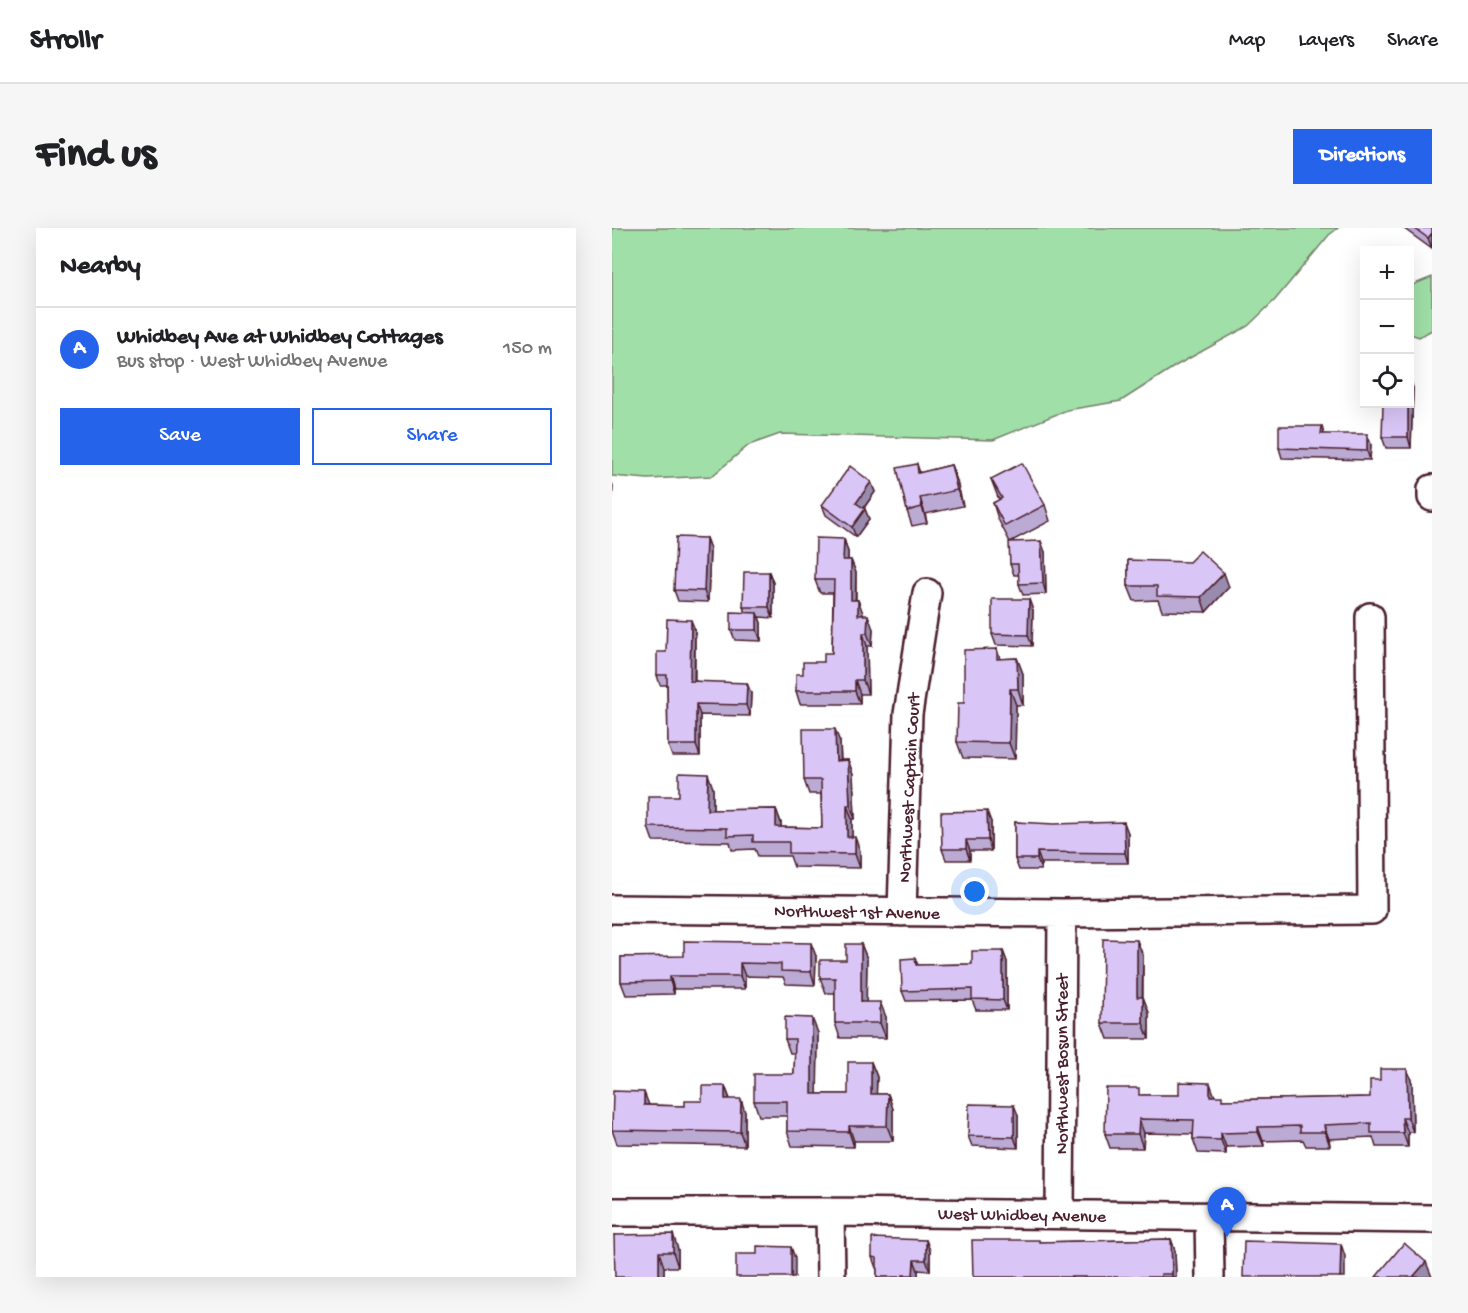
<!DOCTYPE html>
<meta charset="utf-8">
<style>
:root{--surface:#fff;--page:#f6f6f6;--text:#202124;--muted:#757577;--line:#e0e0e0;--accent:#2563eb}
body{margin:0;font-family:"Gochi Hand",sans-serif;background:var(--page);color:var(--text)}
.controls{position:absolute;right:18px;top:18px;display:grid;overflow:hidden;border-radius:0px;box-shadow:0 6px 24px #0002}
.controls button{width:54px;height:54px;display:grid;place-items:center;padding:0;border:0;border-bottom:2px solid var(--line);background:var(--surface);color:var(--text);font:30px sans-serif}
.you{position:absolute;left:363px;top:664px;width:21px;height:21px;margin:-15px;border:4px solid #fff;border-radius:50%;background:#1a73e8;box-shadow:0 0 0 9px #1a73e833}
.badge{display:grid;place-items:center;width:39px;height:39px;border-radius:50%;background:var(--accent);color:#fff;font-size:20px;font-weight:700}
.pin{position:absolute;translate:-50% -50px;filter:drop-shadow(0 2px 3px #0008)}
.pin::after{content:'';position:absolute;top:32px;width:21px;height:18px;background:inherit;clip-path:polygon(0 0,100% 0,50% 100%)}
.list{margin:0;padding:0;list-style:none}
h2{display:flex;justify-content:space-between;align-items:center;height:78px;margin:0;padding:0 24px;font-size:26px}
h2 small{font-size:20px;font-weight:400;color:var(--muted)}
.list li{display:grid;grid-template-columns:39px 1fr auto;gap:18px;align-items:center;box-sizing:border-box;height:84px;padding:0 24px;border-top:2px solid var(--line)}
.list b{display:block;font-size:22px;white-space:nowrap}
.list p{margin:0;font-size:20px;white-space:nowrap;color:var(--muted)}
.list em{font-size:20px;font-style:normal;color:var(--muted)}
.actions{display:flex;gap:12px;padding:18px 24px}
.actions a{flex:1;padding:14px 0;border:2px solid var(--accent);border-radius:0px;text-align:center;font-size:21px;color:var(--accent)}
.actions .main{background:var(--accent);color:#fff}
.icon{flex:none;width:33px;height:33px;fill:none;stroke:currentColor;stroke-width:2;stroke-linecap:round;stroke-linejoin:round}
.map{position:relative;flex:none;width:820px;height:1049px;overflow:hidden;border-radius:0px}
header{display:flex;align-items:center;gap:36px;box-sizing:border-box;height:84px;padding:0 30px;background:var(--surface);border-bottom:2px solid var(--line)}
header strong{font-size:28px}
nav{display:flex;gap:33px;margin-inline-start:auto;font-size:21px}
.intro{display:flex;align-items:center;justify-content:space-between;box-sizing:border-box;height:144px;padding:0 36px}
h1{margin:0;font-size:42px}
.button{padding:15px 27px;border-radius:0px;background:var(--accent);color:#fff;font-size:21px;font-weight:700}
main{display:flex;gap:36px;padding:0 36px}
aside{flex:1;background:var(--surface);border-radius:0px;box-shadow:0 6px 24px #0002}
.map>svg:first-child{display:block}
</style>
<header>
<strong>Strollr</strong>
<nav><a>Map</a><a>Layers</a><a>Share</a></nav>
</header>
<div class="intro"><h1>Find us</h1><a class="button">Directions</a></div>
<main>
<aside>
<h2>Nearby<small></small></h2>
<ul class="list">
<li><span class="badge">A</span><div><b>Whidbey Ave at Whidbey Cottages</b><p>Bus stop · West Whidbey Avenue</p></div><em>150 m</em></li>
</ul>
<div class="actions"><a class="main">Save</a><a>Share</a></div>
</aside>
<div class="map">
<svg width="820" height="1049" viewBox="0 0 820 1049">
<rect width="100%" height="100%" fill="#fff"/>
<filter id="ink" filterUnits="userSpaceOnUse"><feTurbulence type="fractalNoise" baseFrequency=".0167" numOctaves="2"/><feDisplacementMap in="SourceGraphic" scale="12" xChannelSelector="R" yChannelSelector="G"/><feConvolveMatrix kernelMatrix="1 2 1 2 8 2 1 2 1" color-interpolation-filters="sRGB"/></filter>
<g filter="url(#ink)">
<path fill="#a0dfa8" stroke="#757f6a" stroke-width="1.5" d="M0,0H726L717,7L663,72L636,98L565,137L509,173L455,182L381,212L168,206L137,217L100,248L36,251L0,248Z
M820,49V102L807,109L798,106V61L800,57Z"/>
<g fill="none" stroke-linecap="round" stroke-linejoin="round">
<defs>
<path id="minor" d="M820,261V269
M0,681L450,685L760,682L758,389
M290,684L296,486L315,365
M0,984H218L820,991
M218,984L219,1049
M448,986L450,685
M597,988L598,1049"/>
</defs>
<use href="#minor" stroke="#4a1f2b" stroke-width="32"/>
<use href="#minor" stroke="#fff" stroke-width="27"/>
</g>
<path fill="#bbaad4" stroke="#4a1f2b" stroke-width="1.5" d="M791,0H820V21Z
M798,151L801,160L799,220H774L770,209L798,176Z
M710,198L712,206L759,216L758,232L670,230L667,220Z
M305,236L308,245L339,237L345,253L351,278L313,286L315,295L300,298L295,283Z
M379,251L433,277L438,293L398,314L386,291L381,275L387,272Z
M259,254L263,264L252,280L257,291L244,309L214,287L210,277Z
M94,310L98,321L96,374L66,373L62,362Z
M232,311L236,324V332H239L244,345V372H246L251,387L261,401L260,418H255L256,466H248V476H188L184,463L191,446L212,434L220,425L221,365H208L203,352Z
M433,324L434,366L411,367L407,356V347H402L398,336Z
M516,332L617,359L594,384L550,383L546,372L522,373L516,358Z
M157,344L161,355V390L147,389L149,395V413L123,412L119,402L134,384L131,379Z
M421,382L420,418L384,417L380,406Z
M83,402V453L139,465L138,488L88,487V528H60L56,517L55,457H48L45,447L54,424Z
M385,421L388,431L405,430L411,446V477H404L403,531L351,530L345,514L352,475Z
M228,514L229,532H236L241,546L243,591H240V609L248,623V640L182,639L178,628H146L143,621L120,622L118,614L41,613L36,599L67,568L101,560V582L164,581L169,595V599L210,600L209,566H197L192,552Z
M379,594V623H358V632H334L330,621Z
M403,594L516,605V635H429V642H407L403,631Z
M249,716L255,731L254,774L274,789V810H228L223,795V765H214L208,750L234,732Z
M391,723L395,734V782H364L360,772L294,773L290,763L303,730L306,737L360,736Z
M204,728L203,757L174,756L171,749L133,748V761H62V766L14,767L9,754V729Z
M531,728V769L537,785V811H496L490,795Z
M206,805L205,866H236L259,834L265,849L264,866H276L281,881V913H242V919L180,918L175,903V888H147L142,873L182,846L183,825H178L173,811Z
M795,841L800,855L801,904H796V919H764L761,909L717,911L718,918H694L691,912L651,913L652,918L614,919V926L586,925L581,911V906L532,905L531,920H498L493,906L530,867L602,868L611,872L758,869L768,852Z
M113,858L118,871L133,884V918L5,916L0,902L37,877L73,878L90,873Z
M406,887V920L360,918L356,908Z
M2,1007L66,1021V1039H52V1049Z
M559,1011L563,1023L564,1049H361L427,1014Z
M314,1012L318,1023V1043L306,1042V1049H265V1040H264L260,1029Z"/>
<path fill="#988bad" stroke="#4a1f2b" stroke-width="1.5" d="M820,5V21L816,10Z
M798,151L801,160L799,220L796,209V176H798Z
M755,206L759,216L758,232L755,223Z
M339,237L345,253L351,278L345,262Z
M259,254L263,264L248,285L244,275Z
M0,255L1,258L0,275Z
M308,270L313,286L315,295L310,279Z
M253,281L257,291L244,309L240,299Z
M94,310L98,321L96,374L92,363Z
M232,311L236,324V345L231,332Z
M429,313L433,324L434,366L431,355Z
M239,332L244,345L243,385L239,372Z
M157,344L161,355V390L157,379Z
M612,345L617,359L594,384L589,369Z
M417,371L421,382L420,418L416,407Z
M246,372L251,385L250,401L246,387Z
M145,385L149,395V413L145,402Z
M256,387L261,401L260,418L255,405Z
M79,392L83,402L82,464L78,453Z
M251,405L255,418L256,466L251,452Z
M405,430L411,446V477L406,461Z
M243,452L248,466V476L243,463Z
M135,455L139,465L138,488L134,477Z
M398,461L404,477L403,531L397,515Z
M84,476L88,487V528L84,517Z
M223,501L228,514L229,547L224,533Z
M236,532L241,546L243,591L238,577Z
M96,546L101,560V596L95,582Z
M235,577L240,591V623L235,609Z
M164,581L169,595V613L164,599Z
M375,583L379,594V623L376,612Z
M512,594L516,605V635L513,625Z
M243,609L248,623V640L243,626Z
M354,612L358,623V632L354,621Z
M425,624L429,635V642L425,631Z
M525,712L531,728L530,785L525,769Z
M199,715L204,728L203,757L199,744Z
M249,716L255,731L254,789L249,774Z
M391,723L395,734V782L391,772Z
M128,735L133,748V761L128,748Z
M58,748L62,761V766L58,753Z
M531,769L537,785V811L531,795Z
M268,774L274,789V810L268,795Z
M200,790L206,805L205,880L200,866Z
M259,834L265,849L264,881L259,866Z
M795,841L800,855L801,904L796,890Z
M598,855L603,869L598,868Z
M113,858L118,872L113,871Z
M32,864L37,877H32Z
M276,866L281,881V913L275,898Z
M129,871L133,884V918L128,904Z
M402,877L406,887V920L402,909Z
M790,890L796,904V919L791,905Z
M527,891L532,905L531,920L526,906Z
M712,897L717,911L718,918L713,904Z
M237,898L242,913V919L237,904Z
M646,899L651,913L652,918L646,904Z
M609,905L614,919V926L609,912Z
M61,1006L66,1021V1039L61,1024Z
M559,1011L563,1023L564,1049H560V1046Z
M314,1012L318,1023V1043L314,1032Z
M729,1016L733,1028V1049H728Z
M179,1019L183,1030V1049H179Z
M47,1024L52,1039V1049H47Z
M302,1032L306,1042V1049H302L301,1047Z
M814,1034L820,1049H801Z"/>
<path fill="#d9c6f7" stroke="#4a1f2b" stroke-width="1.5" d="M802,0H820V5L816,10Z
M771,176H796V209H770Z
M667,198H710L709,206H755V223L667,220Z
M410,235L433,277L393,298L381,275L390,270L379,251Z
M305,236L306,245L339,237L345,262L308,270L310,279L295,283L285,240Z
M238,238L259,254L244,275L253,281L240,299L210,277Z
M64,309L94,310L92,363L62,362Z
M204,310L232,311L231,332H239V372H246V387H256L255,405H251V452H243V463H184V446H191V434H212V425H220L222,352H203Z
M429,313L431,355L407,356L406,336H398L397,314Z
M588,323L612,345L589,369L545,368V358H516V332L577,334Z
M132,344H157V379H131Z
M380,371H417L416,407L380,406Z
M119,384L145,385V402H119Z
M55,391L79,392L78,453L135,455L134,477L84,476V517H56L55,447H45V424H54Z
M385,421V431L405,430L406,461H398L397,515L345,514L346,475H352V422Z
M191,501H223L224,533L236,532L238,577H235V609H243V626L177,625V614H141V607L115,608V600L36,599V568H67V545L96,546L95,582L164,581V599L210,600L209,552H192Z
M375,583L376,612H354V621H330L329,584Z
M403,594L442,596L512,594L513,625L425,624V631H403Z
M491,711L525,712V769H531V795H490Z
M72,713L199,715V744L169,743V736L128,735V748H58V753L9,754V729L72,728Z
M234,716H249V774H268V795H223V750H208V732H234Z
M360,723H391V772L360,771V761L290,763L289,731L303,730L304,737L360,736Z
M173,789L200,790V866H236V834H259V866H276L275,898H237V904L175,903V873H142V846H182L183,811H173Z
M768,841H795L796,890H790L791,905H759V895L712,897L713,904H688V898L646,899V904L609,905V912L581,911L582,892L527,891L526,906H493L494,860H527V867H567V854L598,855V868H610V872L758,869V852H768Z
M90,858H113V871H129L128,904L0,902L1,863L32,864V877L73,878V873H90Z
M357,876L402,877V909L356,908Z
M61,1006V1024H47V1049H3L2,1007Z
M260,1010L314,1012V1032H302L301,1047H291V1049H265V1030L260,1029Z
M559,1011L560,1046H549V1049H361L360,1012H427V1014Z
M632,1013L729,1016L728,1049H631Z
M792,1015L814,1034L801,1049H764Z
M145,1018L179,1019V1049H124V1026H145Z"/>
</g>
<g text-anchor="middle" stroke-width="4.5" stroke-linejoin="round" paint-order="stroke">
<g font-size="18" fill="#4a1f2b" stroke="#fff">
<text transform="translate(296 560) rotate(-87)" y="6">Northwest Captain Court</text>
<text transform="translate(245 683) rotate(1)" y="6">Northwest 1st Avenue</text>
<text transform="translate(449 836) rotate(-90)" y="6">Northwest Bosun Street</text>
<text transform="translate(410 986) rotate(1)" y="6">West Whidbey Avenue</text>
</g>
</g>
</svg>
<div class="controls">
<button>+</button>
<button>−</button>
<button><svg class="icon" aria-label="locate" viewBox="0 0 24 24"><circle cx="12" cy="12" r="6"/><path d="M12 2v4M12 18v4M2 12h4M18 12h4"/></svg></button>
</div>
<div class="you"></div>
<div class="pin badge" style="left:615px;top:1009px">A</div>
</div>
</main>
